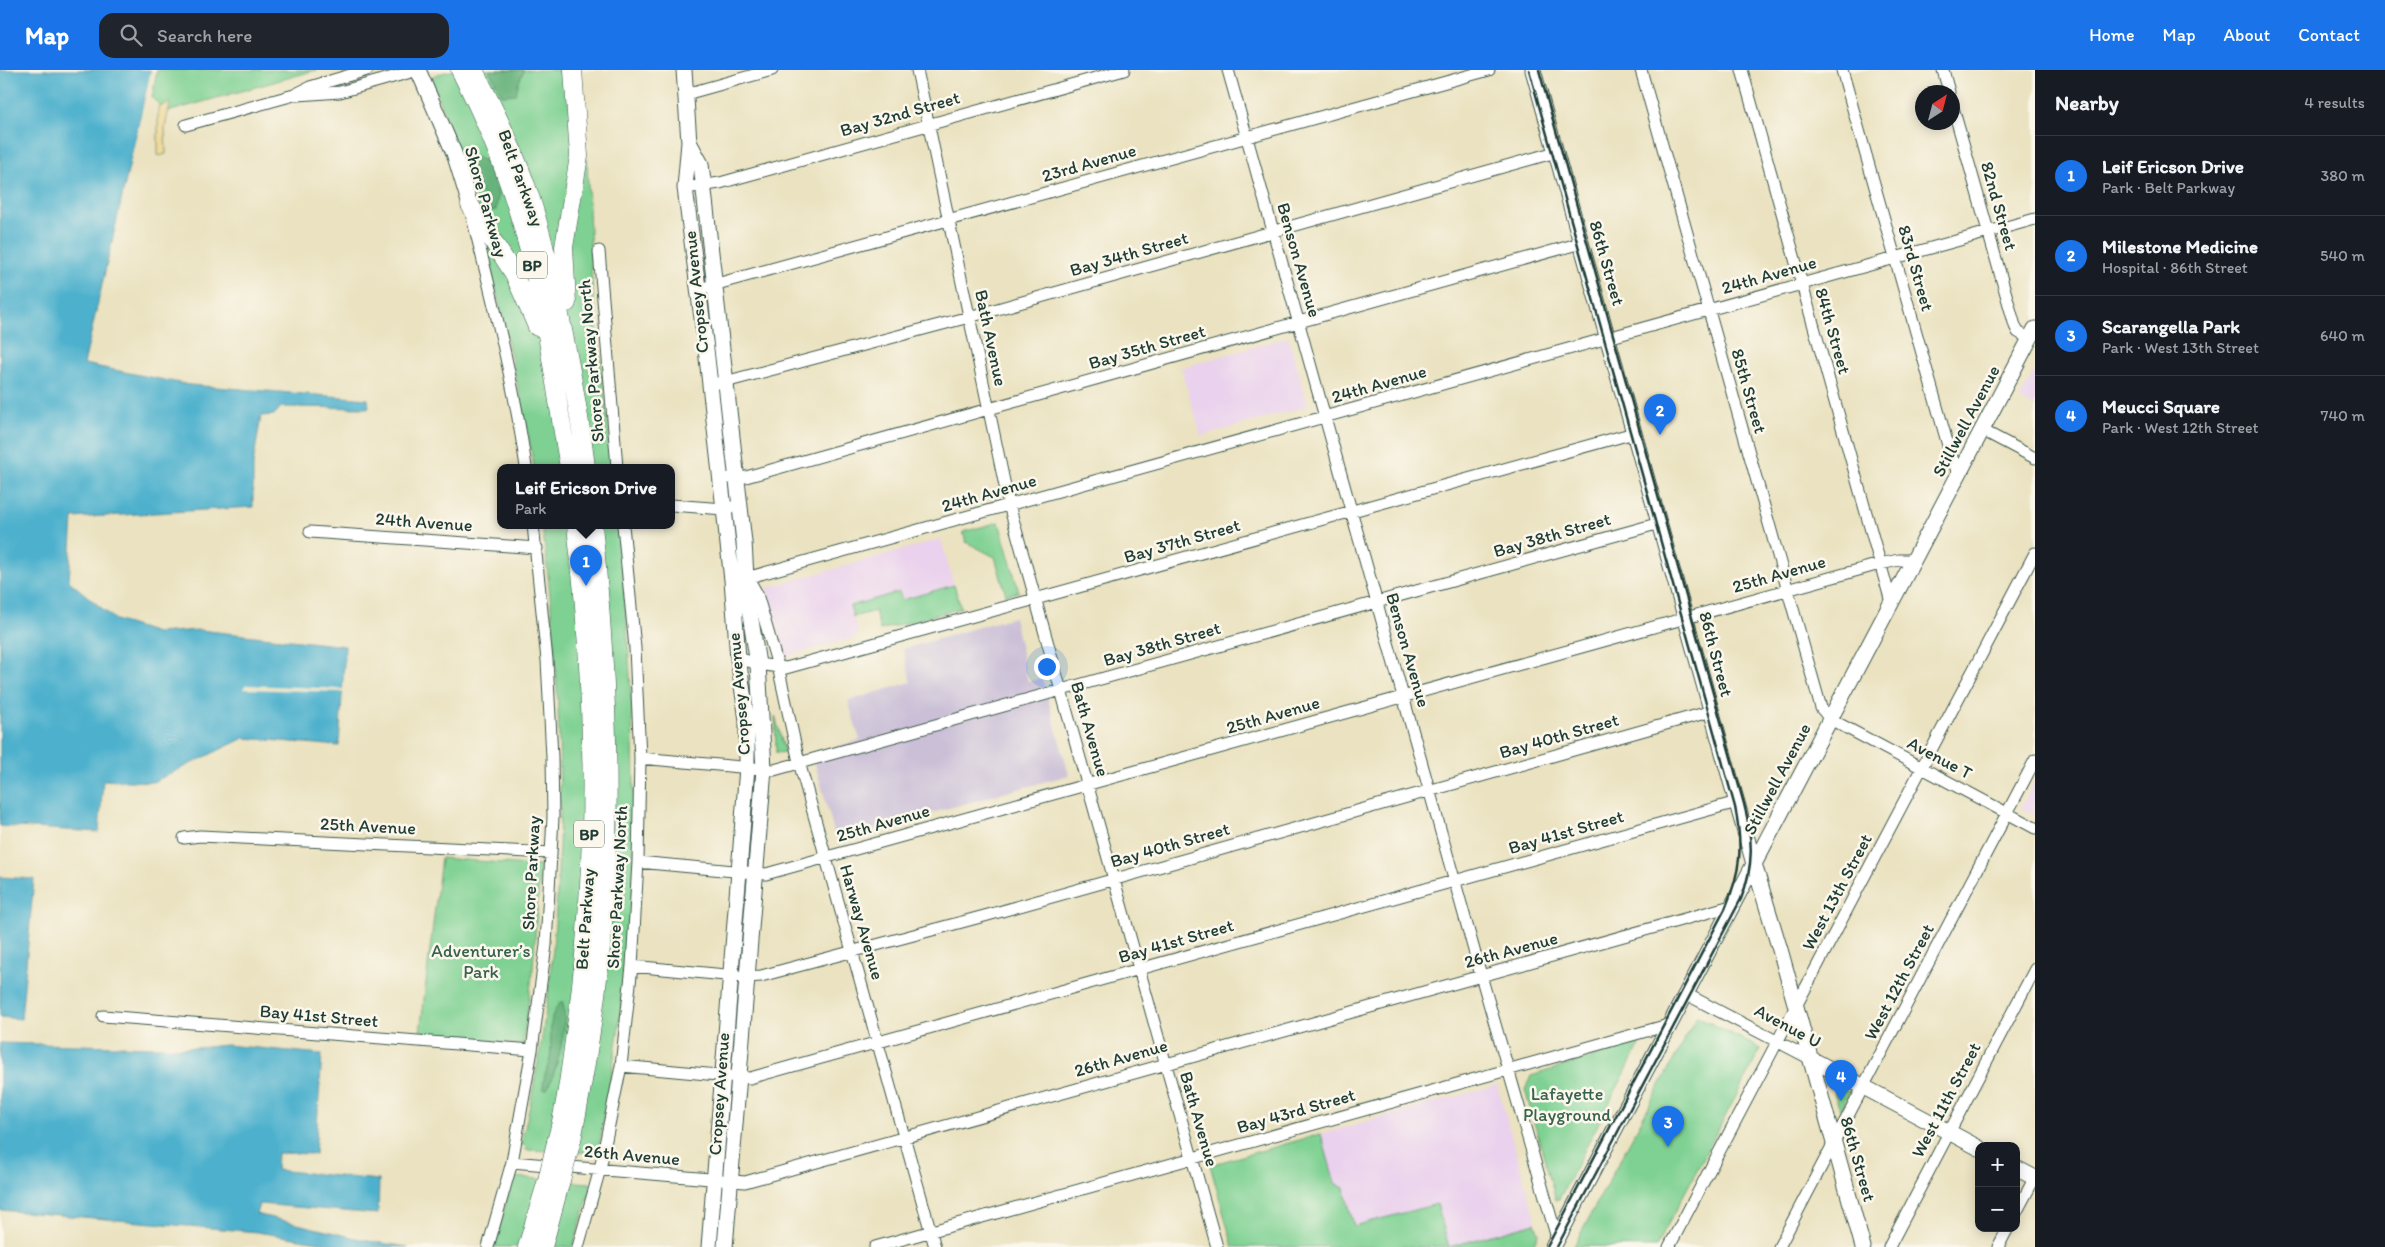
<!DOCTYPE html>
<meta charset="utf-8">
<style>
:root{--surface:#171b24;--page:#20242c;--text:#f1f3f6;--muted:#9ea1a6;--line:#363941;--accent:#1a73e8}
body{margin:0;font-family:Itim,sans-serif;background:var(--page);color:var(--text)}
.controls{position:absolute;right:15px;bottom:15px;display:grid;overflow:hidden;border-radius:10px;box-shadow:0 2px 12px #0003}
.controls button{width:45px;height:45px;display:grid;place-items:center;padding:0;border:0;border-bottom:1px solid var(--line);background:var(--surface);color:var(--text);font:25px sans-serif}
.compass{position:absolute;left:1915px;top:15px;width:45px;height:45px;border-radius:50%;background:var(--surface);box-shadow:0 2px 12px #0003;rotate:36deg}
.you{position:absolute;left:1046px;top:596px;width:18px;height:18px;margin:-12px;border:4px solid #fff;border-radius:50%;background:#1a73e8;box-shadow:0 0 0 8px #1a73e833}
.badge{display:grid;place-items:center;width:32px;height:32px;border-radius:50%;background:var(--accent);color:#fff;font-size:16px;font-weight:700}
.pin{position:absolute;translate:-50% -41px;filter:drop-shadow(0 1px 2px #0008)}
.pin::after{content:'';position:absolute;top:26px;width:18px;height:15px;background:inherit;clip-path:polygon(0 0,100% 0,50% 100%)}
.popup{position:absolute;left:497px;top:394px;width:178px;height:65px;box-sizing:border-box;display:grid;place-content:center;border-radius:10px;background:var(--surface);filter:drop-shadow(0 1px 4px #0005);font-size:16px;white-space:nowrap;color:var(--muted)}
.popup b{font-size:19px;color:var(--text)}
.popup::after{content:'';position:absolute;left:50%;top:100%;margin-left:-10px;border:10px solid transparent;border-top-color:var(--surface)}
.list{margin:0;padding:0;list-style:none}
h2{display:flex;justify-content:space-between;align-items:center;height:65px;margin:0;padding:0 20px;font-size:21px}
h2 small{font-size:16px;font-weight:400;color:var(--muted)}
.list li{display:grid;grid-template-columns:32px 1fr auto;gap:15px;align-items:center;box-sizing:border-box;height:80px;padding:0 20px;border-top:1px solid var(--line)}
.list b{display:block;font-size:19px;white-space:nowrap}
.list p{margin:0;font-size:16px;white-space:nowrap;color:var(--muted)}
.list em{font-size:16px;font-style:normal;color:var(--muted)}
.icon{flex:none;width:28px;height:28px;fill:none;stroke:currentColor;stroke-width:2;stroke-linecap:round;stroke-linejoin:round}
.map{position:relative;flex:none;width:2035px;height:1177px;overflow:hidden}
header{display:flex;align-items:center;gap:30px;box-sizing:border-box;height:70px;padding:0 25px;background:var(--accent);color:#fff}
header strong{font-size:24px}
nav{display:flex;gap:28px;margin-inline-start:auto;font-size:18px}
.search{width:350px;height:45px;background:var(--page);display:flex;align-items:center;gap:12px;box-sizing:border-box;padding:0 18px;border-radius:15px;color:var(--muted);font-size:19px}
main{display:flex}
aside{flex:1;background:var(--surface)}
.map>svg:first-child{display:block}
</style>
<header>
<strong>Map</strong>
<div class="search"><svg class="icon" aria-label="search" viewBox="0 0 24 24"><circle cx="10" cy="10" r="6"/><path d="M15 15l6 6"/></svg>Search here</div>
<nav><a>Home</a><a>Map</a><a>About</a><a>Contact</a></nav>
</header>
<main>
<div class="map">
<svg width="2035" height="1177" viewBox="0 0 2035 1177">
<rect width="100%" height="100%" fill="#fbf7ec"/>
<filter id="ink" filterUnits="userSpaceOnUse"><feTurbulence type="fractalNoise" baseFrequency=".02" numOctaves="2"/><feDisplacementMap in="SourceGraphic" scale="10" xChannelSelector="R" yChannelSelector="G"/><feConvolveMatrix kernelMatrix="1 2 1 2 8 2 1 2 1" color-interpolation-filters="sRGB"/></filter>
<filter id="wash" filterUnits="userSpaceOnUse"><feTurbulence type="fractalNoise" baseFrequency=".0096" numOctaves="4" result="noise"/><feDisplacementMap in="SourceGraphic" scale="20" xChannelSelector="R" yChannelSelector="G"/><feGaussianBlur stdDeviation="1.12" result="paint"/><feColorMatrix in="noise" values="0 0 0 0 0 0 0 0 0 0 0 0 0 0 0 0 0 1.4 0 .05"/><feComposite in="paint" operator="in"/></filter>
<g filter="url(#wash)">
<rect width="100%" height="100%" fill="#eae2c0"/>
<path fill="#ead1ed" d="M1288,267L1308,336L1201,366L1181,298Z
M2035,300V337L2020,329Z
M941,469L954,515L901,530L899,523L850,536L859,566L786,586L766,518Z
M2035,710V745L2021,738Z
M1497,1015L1539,1163L1532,1177H1233L1210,1095Z"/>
<path fill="#cabfd7" d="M1014,547L1028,612L1042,608L1069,705L836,769L812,683L860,670L848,631L911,612L903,579Z"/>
<path fill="#7fd193" stroke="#4f8764" d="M157,0H316L167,42L152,28Z
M454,0H564L572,44L587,89L592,215L613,397H534L527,357L476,131L431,8L435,5Z
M999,452L1019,522L1006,525L995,487L966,472L963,462Z
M542,455H618C630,573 637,694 633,814C630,905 613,994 598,1083L526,1080V1076L521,1074C569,879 568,653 542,455Z
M954,515L961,538L880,560L875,541L853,547L850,536L899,522L902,530Z
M775,646L785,682L776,683Z
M441,788L540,796L533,898L523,975L420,962Z
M1697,946L1761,979L1656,1177L1574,1176Z
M1638,973L1639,976L1559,1129L1556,1130L1525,1020L1531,1006Z
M1833,1014L1850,1023L1840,1040L1832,1015Z
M1321,1064L1335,1113L1344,1118L1354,1156L1437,1134L1449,1177L1535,1153L1539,1163L1532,1177H1233L1210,1095Z
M513,1107L590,1113L591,1118L573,1177H494Z"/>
<path fill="#67b37d" stroke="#437858" d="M489,0H524L518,14L516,24L502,25Z
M472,86L486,91L498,124L496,140L490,141L468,95Z
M562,931C570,951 557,1001 547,1019H543C543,1004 548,1000 550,988C553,967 545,947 562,931Z"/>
<path fill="#eeda9e" stroke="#868c69" d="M170,33L165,58L166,84L158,86V37Z"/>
<path fill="#4eb1cd" stroke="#367780" d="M0,0H151L84,294L190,315L368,329L369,338L281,337L274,345L261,346L253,394V437L73,448L69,511L116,550L156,563L199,560L345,576L339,676L244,668L153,712L103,710L99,762L0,756Z
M0,807L34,809L21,949L0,947Z
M0,973L197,978L226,975L322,984L315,1084L277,1083L276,1100L379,1110L378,1144L259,1134L256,1144L368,1171L408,1177H348L257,1162L0,1140Z"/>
<path fill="#eae2c0" d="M151,0H153L148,25L133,93L130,94Z
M245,615L345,619L344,622L244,619Z"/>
</g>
<g filter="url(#ink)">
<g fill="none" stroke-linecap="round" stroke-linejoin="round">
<defs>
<path id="minor" d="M917,0L1009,435L1217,1177
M1228,0L1484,916L1557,1168
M1641,0L1821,638L1830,649L2035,758
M1742,0L1891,532
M1842,0L1949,379L1958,404
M1943,0L1949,22
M686,24L772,0
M298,25L340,22L418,0
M1952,34L2015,256L2018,262L2030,269
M186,55L294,25L310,17L367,0
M685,118L720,113L1124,0
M472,147C493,230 514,313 526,397
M599,181L617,397
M699,219L1489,0
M710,314L725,312L969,247L1556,82
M1982,360L2035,388
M730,408L746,407L1581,173
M671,435L724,439L731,437
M310,462L537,478
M748,508L757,524L778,596L799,692L935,1177
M739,510L2035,149
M738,588L758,594L786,598L1634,363
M640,688L774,700L1660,453
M184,768L200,766L551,783
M638,792L766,804L1880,494L1899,490H1913
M632,896L746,907L761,906L988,845L1712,641
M1686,924L1811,989
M103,946L532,980
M621,996L750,1008L1737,732
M512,1092L745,1112L1731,836
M2016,1143L2035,1107
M488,1177L512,1092L532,980L546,875L553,747L552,687L547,590L533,455
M578,1177L600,1099L621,996L632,896L638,792L640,688L635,578L623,455
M875,1177L1668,955
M1669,1177L2035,483
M1779,1177L2035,690
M1889,1177L2035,899
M1998,1177L2008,1158"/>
<path id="major" d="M418,0L454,83L470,135
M684,0L689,72L685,118L706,279L732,510L738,588L747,650V697L740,789L709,1177
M1533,0L1754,794L1781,883L1863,1177
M689,72L701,94L705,130L744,472L747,525L758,594L764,699L725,1177
M1811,989L1979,1078
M2016,1098L2035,1108
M1553,1177L2035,259"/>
<path id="highway" d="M460,0C498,73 525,152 541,233C552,287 559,343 569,397
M474,0C494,38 513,77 527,118C539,150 546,184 554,217C567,277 579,337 586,397
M470,135L514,204L537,257
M567,233L564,177L579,86L573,0
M572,1070C582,1019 591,968 597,917C615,765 608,607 593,455
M556,1072C567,1032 571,990 577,949C598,788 595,616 576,455
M527,1177L547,1110
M543,1177L561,1110"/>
</defs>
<use href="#minor" stroke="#3d5649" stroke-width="13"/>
<use href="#major" stroke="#3d5649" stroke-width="17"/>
<use href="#highway" stroke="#3d5649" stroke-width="19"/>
<use href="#minor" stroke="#fff" stroke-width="11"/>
<use href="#major" stroke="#fff" stroke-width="15"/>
<use href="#highway" stroke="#fff" stroke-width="18"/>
<path stroke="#1f3d34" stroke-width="2.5" d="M1529,0L1735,737C1743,777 1741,801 1725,839L1547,1177
M1539,0L1744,734C1753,768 1754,796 1741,829L1557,1177"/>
<defs>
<path id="highway-bridge" d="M547,1110L556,1072
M561,1110L572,1070"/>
</defs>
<use href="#highway-bridge" stroke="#3d5649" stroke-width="19" stroke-linecap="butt"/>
<use href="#highway-bridge" stroke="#fff" stroke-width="18"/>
</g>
</g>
<g text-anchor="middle" stroke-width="5" stroke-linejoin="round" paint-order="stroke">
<g fill="#fbf7ec" stroke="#61756b" stroke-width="1">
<rect x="517" y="181.5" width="30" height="27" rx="4"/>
<rect x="574" y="750.5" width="30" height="27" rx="4"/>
</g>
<g font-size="16" font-weight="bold" fill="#1f3d34">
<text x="532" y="201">BP</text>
<text x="589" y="770">BP</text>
</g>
<g font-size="18" fill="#1f3d34" stroke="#fbf7ec">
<text transform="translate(900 44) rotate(-16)" y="6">Bay 32nd Street</text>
<text transform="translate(1089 93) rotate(-16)" y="6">23rd Avenue</text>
<text transform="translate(521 108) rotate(70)" y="6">Belt Parkway</text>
<text transform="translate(486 132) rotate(74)" y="6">Shore Parkway</text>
<text transform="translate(1999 136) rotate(74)" y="6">82nd Street</text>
<text transform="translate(1129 184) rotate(-16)" y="6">Bay 34th Street</text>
<text transform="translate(1299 190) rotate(74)" y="6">Benson Avenue</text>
<text transform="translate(1607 193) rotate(74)" y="6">86th Street</text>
<text transform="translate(1916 198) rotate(74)" y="6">83rd Street</text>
<text transform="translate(1769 205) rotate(-16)" y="6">24th Avenue</text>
<text transform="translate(696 222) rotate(-96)" y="6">Cropsey Avenue</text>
<text transform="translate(1833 261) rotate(74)" y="6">84th Street</text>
<text transform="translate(991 268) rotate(78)" y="6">Bath Avenue</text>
<text transform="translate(1147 277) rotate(-16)" y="6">Bay 35th Street</text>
<text transform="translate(591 291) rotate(-95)" y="6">Shore Parkway North</text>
<text transform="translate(1379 314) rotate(-16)" y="6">24th Avenue</text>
<text transform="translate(1749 321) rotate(74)" y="6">85th Street</text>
<text transform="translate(1966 351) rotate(-62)" y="6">Stillwell Avenue</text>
<text transform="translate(989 423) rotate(-16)" y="6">24th Avenue</text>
<text transform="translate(424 452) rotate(4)" y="6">24th Avenue</text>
<text transform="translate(1552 465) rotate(-16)" y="6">Bay 38th Street</text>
<text transform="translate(1182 471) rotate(-16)" y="6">Bay 37th Street</text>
<text transform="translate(1779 504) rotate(-16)" y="6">25th Avenue</text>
<text transform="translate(1162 574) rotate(-16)" y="6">Bay 38th Street</text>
<text transform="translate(1408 580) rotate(74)" y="6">Benson Avenue</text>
<text transform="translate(1716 584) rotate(75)" y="6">86th Street</text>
<text transform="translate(739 624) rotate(-95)" y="6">Cropsey Avenue</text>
<text transform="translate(1273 645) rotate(-16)" y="6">25th Avenue</text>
<text transform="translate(1090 659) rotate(74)" y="6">Bath Avenue</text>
<text transform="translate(1559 666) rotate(-16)" y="6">Bay 40th Street</text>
<text transform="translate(1940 688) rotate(28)" y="6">Avenue T</text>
<text transform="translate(1777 709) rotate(-62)" y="6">Stillwell Avenue</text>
<text transform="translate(883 753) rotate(-16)" y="6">25th Avenue</text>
<text transform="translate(368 756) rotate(3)" y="6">25th Avenue</text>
<text transform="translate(1566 762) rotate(-16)" y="6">Bay 41st Street</text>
<text transform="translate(1170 775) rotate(-16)" y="6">Bay 40th Street</text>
<text transform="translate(531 803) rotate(-87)" y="6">Shore Parkway</text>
<text transform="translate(617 817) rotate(-87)" y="6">Shore Parkway North</text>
<text transform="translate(1837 822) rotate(-62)" y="6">West 13th Street</text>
<text transform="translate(585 849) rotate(-86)" y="6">Belt Parkway</text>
<text transform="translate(862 852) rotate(74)" y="6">Harway Avenue</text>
<text transform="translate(1176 871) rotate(-16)" y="6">Bay 41st Street</text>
<text transform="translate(1511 880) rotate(-15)" y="6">26th Avenue</text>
<text transform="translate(1899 912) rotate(-62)" y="6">West 12th Street</text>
<text transform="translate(319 946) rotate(5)" y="6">Bay 41st Street</text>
<text transform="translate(1788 956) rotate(28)" y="6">Avenue U</text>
<text transform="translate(1121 988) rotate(-16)" y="6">26th Avenue</text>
<text transform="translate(719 1024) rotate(-86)" y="6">Cropsey Avenue</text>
<text transform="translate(1946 1030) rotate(-62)" y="6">West 11th Street</text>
<text transform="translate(1296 1041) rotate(-16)" y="6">Bay 43rd Street</text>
<text transform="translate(1199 1049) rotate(74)" y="6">Bath Avenue</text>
<text transform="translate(632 1085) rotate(5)" y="6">26th Avenue</text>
<text transform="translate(1858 1089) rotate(74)" y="6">86th Street</text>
</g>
<g font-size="18" fill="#37624c" stroke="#fbf7ec">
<text x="481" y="887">Adventurer’s<tspan x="481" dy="21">Park</tspan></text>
<text x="1567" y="1030">Lafayette<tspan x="1567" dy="21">Playground</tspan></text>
</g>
</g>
</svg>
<div class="controls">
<button>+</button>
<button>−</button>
</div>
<svg class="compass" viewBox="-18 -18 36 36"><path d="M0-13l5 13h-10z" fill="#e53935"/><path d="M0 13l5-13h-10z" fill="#9ea1a6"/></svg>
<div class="you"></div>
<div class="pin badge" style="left:586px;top:516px">1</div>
<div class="popup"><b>Leif Ericson Drive</b>Park</div>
<div class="pin badge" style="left:1660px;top:365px">2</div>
<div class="pin badge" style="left:1668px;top:1077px">3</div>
<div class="pin badge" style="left:1841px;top:1031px">4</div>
</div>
<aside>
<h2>Nearby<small>4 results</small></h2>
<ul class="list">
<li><span class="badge">1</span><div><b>Leif Ericson Drive</b><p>Park · Belt Parkway</p></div><em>380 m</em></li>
<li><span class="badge">2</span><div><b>Milestone Medicine</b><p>Hospital · 86th Street</p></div><em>540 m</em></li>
<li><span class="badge">3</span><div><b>Scarangella Park</b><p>Park · West 13th Street</p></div><em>640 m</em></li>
<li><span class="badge">4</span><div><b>Meucci Square</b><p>Park · West 12th Street</p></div><em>740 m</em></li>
</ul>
</aside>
</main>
